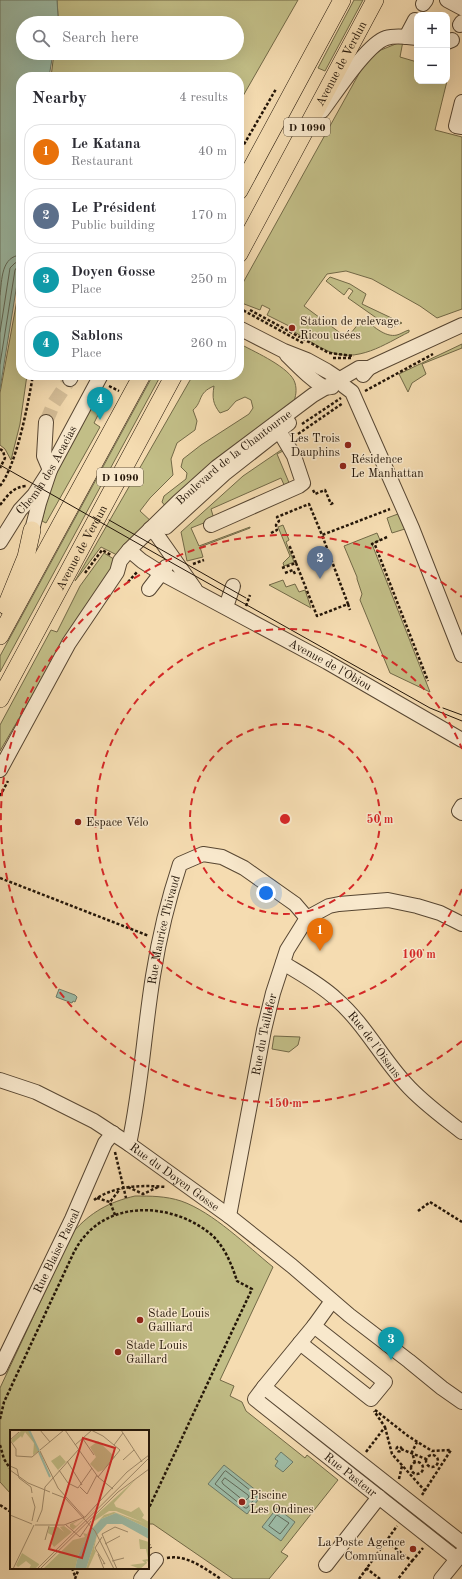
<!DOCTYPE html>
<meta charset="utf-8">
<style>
:root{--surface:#fff;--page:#f2f2f3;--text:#2b2b33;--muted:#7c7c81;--line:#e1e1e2;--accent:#7c3aed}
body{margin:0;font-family:"Old Standard TT",serif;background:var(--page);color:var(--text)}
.controls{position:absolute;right:12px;top:12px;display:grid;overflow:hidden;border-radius:8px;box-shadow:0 4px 16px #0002}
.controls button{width:36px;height:36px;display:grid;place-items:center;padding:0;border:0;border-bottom:1px solid var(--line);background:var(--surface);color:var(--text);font:20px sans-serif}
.you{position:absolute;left:266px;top:893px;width:14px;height:14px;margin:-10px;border:3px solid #fff;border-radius:50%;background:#1a73e8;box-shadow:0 0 0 6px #1a73e833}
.badge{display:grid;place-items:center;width:26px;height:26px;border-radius:50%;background:var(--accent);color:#fff;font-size:13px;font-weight:700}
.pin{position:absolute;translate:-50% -33px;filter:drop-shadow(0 1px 2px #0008)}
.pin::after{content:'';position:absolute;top:21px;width:14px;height:12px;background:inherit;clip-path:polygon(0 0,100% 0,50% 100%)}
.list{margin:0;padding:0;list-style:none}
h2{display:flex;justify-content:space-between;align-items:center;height:52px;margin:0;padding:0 16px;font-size:17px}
h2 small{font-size:13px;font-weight:400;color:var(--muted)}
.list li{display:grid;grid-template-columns:26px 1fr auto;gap:12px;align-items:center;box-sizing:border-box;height:56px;margin:0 8px 8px;padding:0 8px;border:1px solid var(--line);border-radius:16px}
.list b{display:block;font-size:15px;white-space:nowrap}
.list p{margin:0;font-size:13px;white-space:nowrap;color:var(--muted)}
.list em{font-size:13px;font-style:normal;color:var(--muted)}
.icon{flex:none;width:22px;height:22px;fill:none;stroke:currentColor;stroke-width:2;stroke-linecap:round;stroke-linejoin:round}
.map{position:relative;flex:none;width:462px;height:1579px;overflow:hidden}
.search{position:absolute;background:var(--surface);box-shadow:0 4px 16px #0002;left:16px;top:16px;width:228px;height:44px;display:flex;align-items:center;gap:10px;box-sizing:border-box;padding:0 14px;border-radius:22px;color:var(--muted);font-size:15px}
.panel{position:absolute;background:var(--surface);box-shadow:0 4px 16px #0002;left:16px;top:72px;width:228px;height:308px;border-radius:16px}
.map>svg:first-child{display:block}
</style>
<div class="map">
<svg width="462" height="1579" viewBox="0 0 462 1579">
<rect width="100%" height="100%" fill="#f5dcb1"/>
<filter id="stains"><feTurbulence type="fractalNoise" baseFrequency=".005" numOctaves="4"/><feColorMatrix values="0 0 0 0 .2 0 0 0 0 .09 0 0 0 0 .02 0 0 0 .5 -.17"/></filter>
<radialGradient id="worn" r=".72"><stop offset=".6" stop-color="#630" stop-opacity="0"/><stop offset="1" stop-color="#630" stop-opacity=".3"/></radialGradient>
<path fill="#c2be87" stroke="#726947" d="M57,0H298L239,103V77H51L54,53H237V23H57L58,16Z
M354,0H363L325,71L318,68Z
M403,41L400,57L417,62V81H447L435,130L462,137V309L437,318L420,306L372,279L346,271L327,274L304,306L347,338L363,318C372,325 385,338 397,335C401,334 405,331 409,330V332C385,344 357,364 328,351C316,346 305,338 293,331L296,327L290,324L289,326L267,315L270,309L262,305L260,310L239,302V290L366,61L381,50Z
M330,277L350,284L366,294L362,304L402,323L392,327L385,324L348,298L353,291L349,288L344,295L326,281Z
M21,278V375H27L20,424L11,460L5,449L0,445V393Z
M239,341L242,345C255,352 291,368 295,383C297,390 296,396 293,404L166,507L162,502L164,496L186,479L187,473L181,467L183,459L201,445L249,414L253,408L251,400L245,397L236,401L228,410L220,413C213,404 212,398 214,386C197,393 203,402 193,410L197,421L195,430L177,443L171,459L173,475L150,498L140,511L153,523L117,555L101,547L75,581L193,375H239Z
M462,344V348L422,364L426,374L412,383L408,392L399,374Z
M153,375H161L0,672V656Z
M94,400L103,405L94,423L100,427L46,523L42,521L51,482Z
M284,448L285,450L277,454L290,485L285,487L281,478L211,509L214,519L191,528L199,546L250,527V528L200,547L203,557L187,561L181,532L243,476Z
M398,514L401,515L408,528L392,533L387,518Z
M283,525L289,540L286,542L294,562L284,566L283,563L290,556L278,527Z
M377,533L380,540L372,544L430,692L390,673L360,600L362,594L357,579V577L344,546Z
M104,553L117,561L72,627L0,751V725L51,630L57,632L80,586Z
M283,580L286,587L295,584L299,592L305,590L311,608L269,585Z
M274,1036L300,1037L298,1045L289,1052L272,1049Z
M135,1196C150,1196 166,1196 181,1201C213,1212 247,1246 273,1267L220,1380L234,1386L230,1396L242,1402L246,1411L305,1458L307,1455L338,1480L281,1552L288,1556L269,1579H233L153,1524H148V1431H11V1494L0,1482V1388L73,1232C91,1212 109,1202 135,1196Z"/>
<path fill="#9dbca7" stroke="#6c7967" d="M0,0H57L58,16L57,23H23V53H53L49,77H21V259L0,389Z
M59,989L75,995L77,997L75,1002L73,1001L72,1003L56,997Z
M281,1452L293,1462L283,1472L275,1466L278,1461L275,1459Z
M224,1465L262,1495L247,1514L208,1484Z
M277,1508L295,1522L281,1541L262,1527Z"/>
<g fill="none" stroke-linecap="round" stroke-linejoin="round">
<path stroke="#606857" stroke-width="1" d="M0,295C2,280 1,256 21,255
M0,332L10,268L15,263L21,261
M0,364L15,270L17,267L21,266
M226,1471L256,1495V1497L247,1508H245L215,1484L224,1472Z
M225,1478L248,1495L249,1497L246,1500L244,1501L223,1484L222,1482Z
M277,1515L289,1523L280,1534L269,1526Z"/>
<path stroke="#d5be98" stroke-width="14" stroke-dasharray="14 7" stroke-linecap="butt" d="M46,422L54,403L70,379"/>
<defs>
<g id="minor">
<path d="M447,0L462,8"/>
<path d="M423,4L426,0"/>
<path d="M460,25L462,22"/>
<path d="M406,37L415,20"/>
<path d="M447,42L452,40"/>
<path d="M462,102L456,126L462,127"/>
<path d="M322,111C335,94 367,44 386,38C396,35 407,37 417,38"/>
<path d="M239,328L284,351L307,360L327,371L339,379L344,386L352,392L412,528L462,655"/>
<path d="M287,355C294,362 317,386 326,387C328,388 330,387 332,387"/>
<path d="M363,375L369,368L375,365L462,325"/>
<path d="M70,379L72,375"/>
<path d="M211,525L299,486L303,483L294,456L275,424"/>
<path d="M166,527L224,474L289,423"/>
<path d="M150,529L157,535L195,589"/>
<path d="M32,530L39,503L50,470L44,456L46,422"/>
<path id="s1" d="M0,542L20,510L34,495L50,470L101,375"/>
<path id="s2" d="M129,550L142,561L161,573L327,662L462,740"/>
<path d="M149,589L166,567"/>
<path d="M226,607L233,586"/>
<path id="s3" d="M0,770L69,643L117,572L120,561L129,550L178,502L217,467L313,395L359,368H369"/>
<path d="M462,806L459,811L462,813"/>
<path id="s4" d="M283,963C301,974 320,984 336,999C364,1023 381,1057 406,1084C422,1102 443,1117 462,1132"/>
<path id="s5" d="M0,1080L36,1092L94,1121L129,1144L229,1216L292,1266L349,1315L409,1361L442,1388L462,1402"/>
<path id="s6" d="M129,1144C141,1089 144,1032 153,976C159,938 168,900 180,864L203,854L222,857L244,868L295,904L307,918"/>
<path id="s7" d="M229,1216L264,1030L273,993L287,950L307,918L329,906L339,904L388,900L417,906L440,913L462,924"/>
<path d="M332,1301L314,1326L264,1387L462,1543"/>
<path d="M300,1343L371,1399L385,1382L314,1326"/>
<path id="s8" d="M0,1368L72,1219L105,1143L113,1133"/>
<path id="s9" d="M264,1387L255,1399L457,1559"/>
<path d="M326,1565L379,1497"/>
<path d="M141,1579L156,1560"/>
<path d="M441,1579L462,1553"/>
</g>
<g id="major">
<path d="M239,191L342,0"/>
<path id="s10" d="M239,254L375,0"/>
<path d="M6,606L26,557L32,530"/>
<path d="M0,636L142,375"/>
<path id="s11" d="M0,699L174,375"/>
</g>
</defs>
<use href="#minor" stroke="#574632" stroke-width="16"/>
<use href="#major" stroke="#221407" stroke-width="18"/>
<path stroke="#221407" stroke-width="2.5" stroke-dasharray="3 2" stroke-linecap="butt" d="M239,153L276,89
M239,308L303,343
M250,310L329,353L354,356
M333,358H351
M109,386L119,391
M365,391L433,354
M302,424L341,398
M298,434L343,403
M0,449L3,451L5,458L0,468
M0,486C17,464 28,404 33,375
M313,490L315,494L325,490L331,504L335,502
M0,505C8,495 13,487 26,486
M271,533L277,530L276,525L279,521L277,517L309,504L322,535L390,509
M387,537L372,544L375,545L428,681
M296,563L317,616L348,604L322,535
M193,564L204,560
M282,568L296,563L290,547L292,546
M85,573L102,550L111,555
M285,573L293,570L295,574
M128,582L137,572
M348,604L350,610
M246,606L250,595
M0,796L8,781
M0,878L149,936
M115,1152L126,1198
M128,1187L143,1194L158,1187
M97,1198L110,1202
M94,1200C116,1185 141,1185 166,1187
M418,1211L430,1202L462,1222
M115,1215L110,1202L120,1189
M375,1410L408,1436L432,1451L451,1450L422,1495
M0,1419L4,1402L74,1252C77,1247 80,1241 84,1237C116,1198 178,1205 213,1236C225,1248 232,1265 237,1281L252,1289L148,1510
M385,1427L392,1454L425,1491
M0,1445L4,1459L11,1470
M396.5 1449a2.5 2.5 0 1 1 5 0a2.5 2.5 0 1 1-5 0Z
M401,1449L426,1459
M366,1452L385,1427L374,1411
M426 1461a6 6 0 1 1 12 0a6 6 0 1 1-12 0Z
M411 1468a6 6 0 1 1 12 0a6 6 0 1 1-12 0Z
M415,1463L412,1452L417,1442
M399,1479L402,1466
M0,1505L11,1512
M387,1542L412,1561L398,1579
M148,1543L151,1548
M167,1558C187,1554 205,1569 221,1579
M412,1561L423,1548
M72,1568L75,1576
M366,1568L380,1579
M75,1579L79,1568
M359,1579L397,1526"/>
<use href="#minor" stroke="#f8e8cc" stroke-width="14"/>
<use href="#major" stroke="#f5dcb1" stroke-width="17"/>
<path stroke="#221407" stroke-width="1" d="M0,465L174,564L430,708L462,721
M109,520L246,598
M443,708L462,715"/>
</g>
<g fill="none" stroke="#d62828" stroke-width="2" stroke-dasharray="7 5">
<circle cx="285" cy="819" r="95"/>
<path d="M462 889A190 190 0 1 1 462 749"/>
<path d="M462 1041A284 284 0 1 1 462 597"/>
</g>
<g fill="#8f2418" stroke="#f8e8cc" stroke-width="1.5">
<circle cx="292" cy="328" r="4"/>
<circle cx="348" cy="445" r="4"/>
<circle cx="343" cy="466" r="4"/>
<circle cx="78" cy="822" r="4"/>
<circle cx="140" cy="1320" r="4"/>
<circle cx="118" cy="1352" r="4"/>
<circle cx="242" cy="1502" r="4"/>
<circle cx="413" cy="1549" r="4"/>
</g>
<g text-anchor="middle" stroke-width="3" stroke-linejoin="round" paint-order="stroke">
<g fill="#f8e8cc" stroke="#625442" stroke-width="1">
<rect x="284" y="118" width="46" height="18" rx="3"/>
<rect x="97" y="468" width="46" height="18" rx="3"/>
</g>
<g font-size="11" font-weight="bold" fill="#221407">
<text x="307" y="131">D 1090</text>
<text x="120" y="481">D 1090</text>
</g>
<g font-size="12" fill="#221407" stroke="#f8e8cc">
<text dy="4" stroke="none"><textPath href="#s10" startOffset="216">Avenue de Verdun</textPath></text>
<text dy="4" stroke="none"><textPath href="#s3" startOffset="396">Boulevard de la Chantourne</textPath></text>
<text dy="4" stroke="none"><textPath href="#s1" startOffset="86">Chemin des Acacias</textPath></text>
<text dy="4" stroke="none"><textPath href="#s11" startOffset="172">Avenue de Verdun</textPath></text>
<text dy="4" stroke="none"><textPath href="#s2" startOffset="232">Avenue de l'Obiou</textPath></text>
<text dy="4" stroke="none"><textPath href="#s6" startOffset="217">Rue Maurice Thivaud</textPath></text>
<text dy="4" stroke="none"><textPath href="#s7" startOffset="185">Rue du Taillefer</textPath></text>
<text dy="4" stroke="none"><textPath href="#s4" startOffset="124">Rue de l'Oisans</textPath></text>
<text dy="4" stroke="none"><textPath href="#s5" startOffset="201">Rue du Doyen Gosse</textPath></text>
<text dy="4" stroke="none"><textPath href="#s8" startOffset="130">Rue Blaise Pascal</textPath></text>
<text dy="4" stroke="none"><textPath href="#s9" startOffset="137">Rue Pasteur</textPath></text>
</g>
<g font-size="12" fill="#221407" stroke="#f8e8cc" text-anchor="start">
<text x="300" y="325">Station de relevage<tspan x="300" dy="14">Ricou usées</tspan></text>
<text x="340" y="442" text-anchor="end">Les Trois<tspan x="340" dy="14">Dauphins</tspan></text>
<text x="351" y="463">Résidence<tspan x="351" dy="14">Le Manhattan</tspan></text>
<text x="86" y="826">Espace Vélo</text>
<text x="148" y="1317">Stade Louis<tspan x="148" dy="14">Gailliard</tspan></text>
<text x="126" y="1349">Stade Louis<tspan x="126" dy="14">Gaillard</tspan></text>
<text x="250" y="1499">Piscine<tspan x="250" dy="14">Les Ondines</tspan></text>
<text x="405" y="1546" text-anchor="end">La Poste Agence<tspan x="405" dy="14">Communale</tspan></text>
</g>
</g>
<g transform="translate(10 1430)">
<rect width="139" height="139" fill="#f5dcb1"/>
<path d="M12,0H23L20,2L29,21L23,25L24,13L15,2L12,8L11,6L3,13L1,10ZM88,11L105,27L93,40L88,42L80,34L86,27L80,17ZM50,25L56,32L48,40L41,31ZM126,49L104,73L106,77L121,82L129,77L134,85L132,88L139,92V99L106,83L91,89L83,97L94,85L104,82L134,93L106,81H99L83,92L84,87ZM96,69L63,100L60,97V94L71,89L63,94L66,96ZM54,96L62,102L44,117L42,114L43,106L38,103L39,97H48L54,102L50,97ZM81,96L82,98L68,126L65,139H33L63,110L75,107L73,103L77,104ZM87,105L84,119L86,121L78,139H76ZM129,109L139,112V132L136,131L137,133L130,139L120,135L135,133L132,130L138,129L136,119H130ZM12,123L29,134V135L25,139H19L21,135L16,131L8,137L6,135Z" fill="#c2be87"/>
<path d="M106,83L139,99V109L112,94H97L87,105L76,139H65L68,126L80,101L91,89Z" fill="#9dbca7"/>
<path fill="none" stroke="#9dbca7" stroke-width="2" d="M19,0L29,21M29,22L40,47"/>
<path fill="none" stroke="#a18c6d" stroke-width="1" d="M30,0L40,12M55,0L88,47L103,59M81,0L93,6L110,20L88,47M111,0L132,32M73,9L84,25M0,10L6,19V26L22,27L29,21M0,10L9,2M65,15L82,0M104,15L113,3M30,20L54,0M30,21L48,58L74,87M113,30L124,20M57,31L72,55M0,36L7,39L9,48L21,57L22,63M0,40L18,53L40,62M49,40L58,53L68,58L82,38M70,57L77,64L87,45M42,63L55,68L85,101L104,139M22,67L25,77L22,91M0,85L22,94M27,92L32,80L35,57L69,19M25,95H54L75,87L117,42L139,25M56,95L70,107L81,91M92,107L85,118L95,134L93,133M35,110L39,96M95,114L110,106M88,124L94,139M102,131L114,128M3,139L24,95M27,139L139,28M30,139L108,62L139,39M107,139L92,104L105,97L118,102"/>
<path fill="#d62828" fill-opacity="0.15" stroke="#d62828" stroke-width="2" d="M73,8L105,18L72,128L39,119Z"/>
<rect width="139" height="139" fill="none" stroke="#221407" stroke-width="2"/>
</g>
<circle cx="285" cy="819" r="6" fill="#d62828" stroke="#f8e8cc" stroke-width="2"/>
<g font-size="12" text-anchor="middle" font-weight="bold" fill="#d62828" stroke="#f8e8cc" stroke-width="3" stroke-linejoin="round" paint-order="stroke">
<text x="380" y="823">50 m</text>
<text x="419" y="958">100 m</text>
<text x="285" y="1107">150 m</text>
</g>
<rect width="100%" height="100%" filter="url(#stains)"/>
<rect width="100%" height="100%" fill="url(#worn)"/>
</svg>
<div class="controls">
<button>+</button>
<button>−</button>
</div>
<div class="you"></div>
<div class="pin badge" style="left:320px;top:951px;background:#e8710a">1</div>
<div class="pin badge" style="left:320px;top:579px;background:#5c6f8a">2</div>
<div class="pin badge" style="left:391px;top:1360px;background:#0f9aa8">3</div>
<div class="pin badge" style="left:100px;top:420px;background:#0f9aa8">4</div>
<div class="search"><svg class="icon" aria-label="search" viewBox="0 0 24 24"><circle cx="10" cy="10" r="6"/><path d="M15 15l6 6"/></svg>Search here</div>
<section class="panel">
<h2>Nearby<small>4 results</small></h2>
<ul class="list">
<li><span class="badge" style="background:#e8710a">1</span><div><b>Le Katana</b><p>Restaurant</p></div><em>40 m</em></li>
<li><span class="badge" style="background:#5c6f8a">2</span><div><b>Le Président</b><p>Public building</p></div><em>170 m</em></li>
<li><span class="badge" style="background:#0f9aa8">3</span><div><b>Doyen Gosse</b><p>Place</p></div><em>250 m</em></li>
<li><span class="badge" style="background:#0f9aa8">4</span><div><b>Sablons</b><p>Place</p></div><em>260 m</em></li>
</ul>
</section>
</div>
